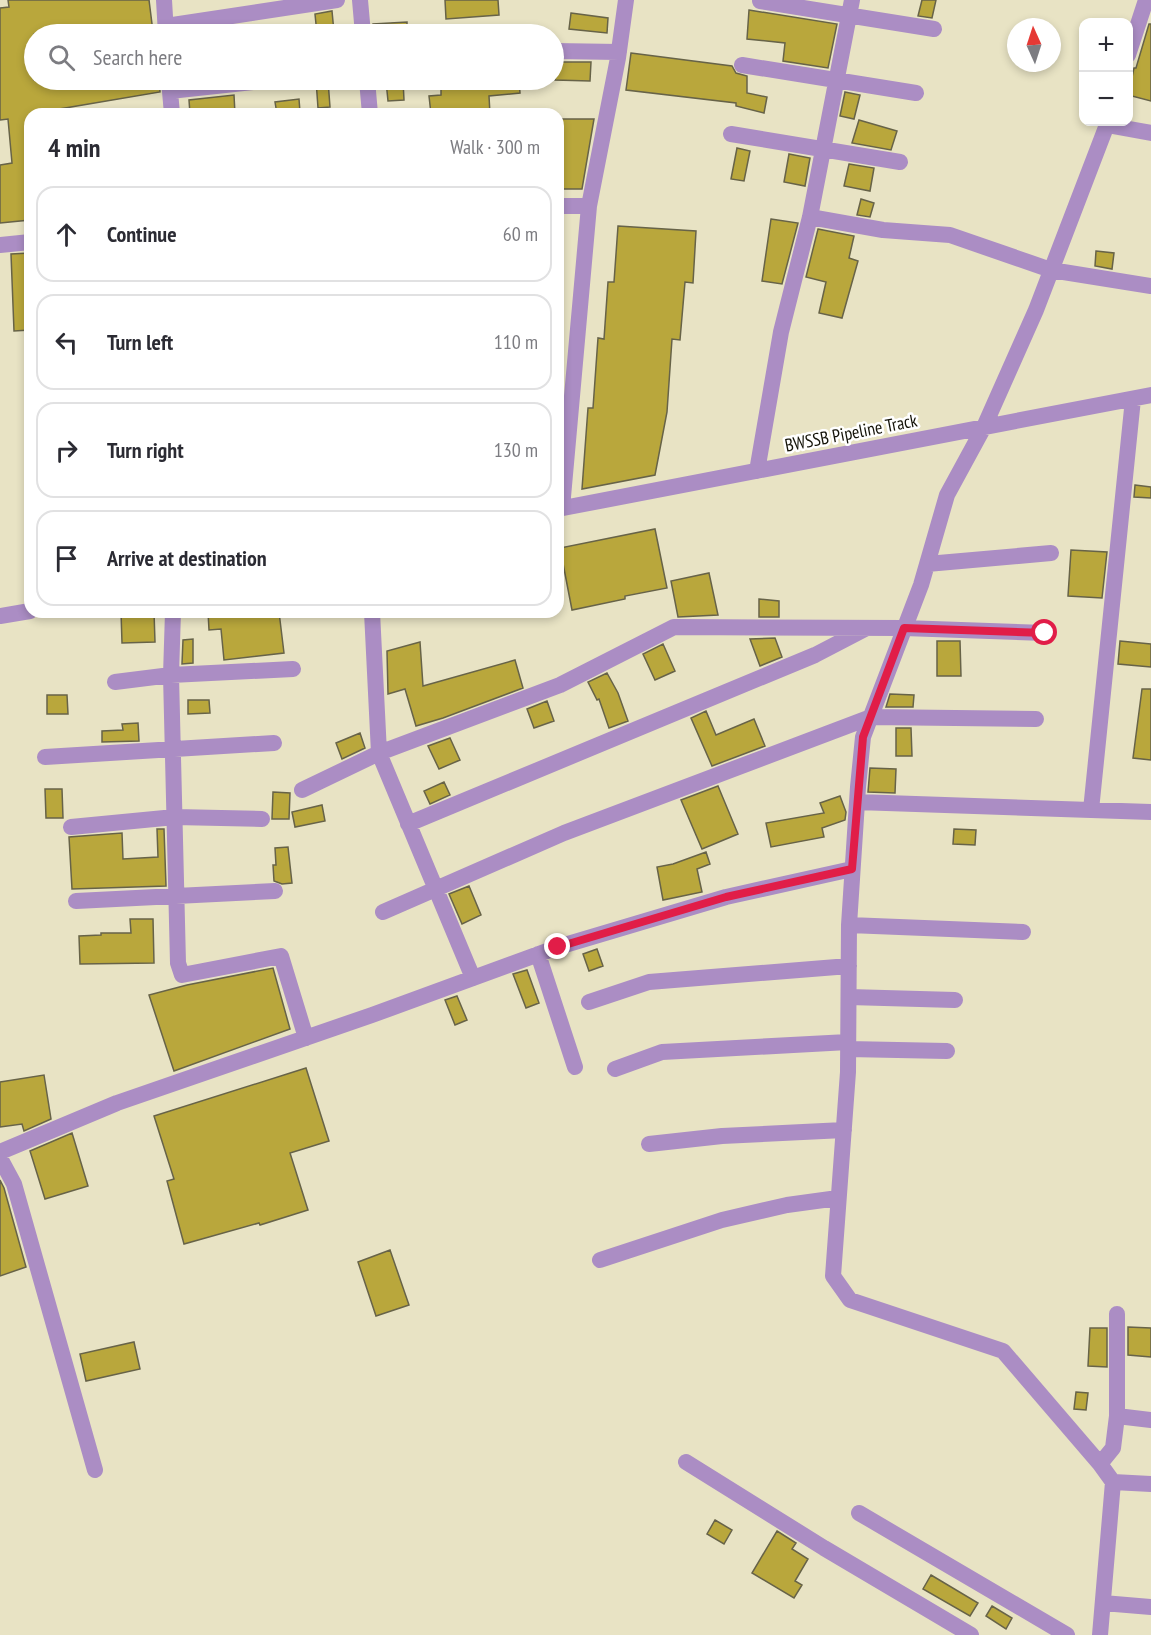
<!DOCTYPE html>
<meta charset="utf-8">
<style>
:root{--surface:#fff;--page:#f2f2f3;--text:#2b2b33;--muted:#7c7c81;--line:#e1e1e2}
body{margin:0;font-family:"PT Sans Narrow",sans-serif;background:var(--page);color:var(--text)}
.controls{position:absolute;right:18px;top:18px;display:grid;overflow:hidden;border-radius:12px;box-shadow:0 3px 9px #0003}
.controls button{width:54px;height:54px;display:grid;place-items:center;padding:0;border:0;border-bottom:2px solid var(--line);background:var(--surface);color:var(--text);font:30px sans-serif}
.compass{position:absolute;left:1007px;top:18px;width:54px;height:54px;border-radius:50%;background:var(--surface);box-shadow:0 3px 9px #0003;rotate:357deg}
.stop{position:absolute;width:18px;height:18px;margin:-14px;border:4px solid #e11d48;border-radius:50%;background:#fff}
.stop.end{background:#e11d48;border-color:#fff;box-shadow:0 2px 6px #0008}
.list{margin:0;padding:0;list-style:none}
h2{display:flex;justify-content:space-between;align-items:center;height:78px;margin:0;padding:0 24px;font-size:26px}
h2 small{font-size:20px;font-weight:400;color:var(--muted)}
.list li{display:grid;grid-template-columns:39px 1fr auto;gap:18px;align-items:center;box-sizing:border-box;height:96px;margin:0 12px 12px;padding:0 12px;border:2px solid var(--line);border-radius:18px}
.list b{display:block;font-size:22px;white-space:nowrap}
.list em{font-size:20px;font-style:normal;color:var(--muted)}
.icon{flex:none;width:33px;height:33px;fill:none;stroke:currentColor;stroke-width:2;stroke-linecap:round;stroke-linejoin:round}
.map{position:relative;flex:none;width:1151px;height:1635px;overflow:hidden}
.search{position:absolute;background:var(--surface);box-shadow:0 3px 9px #0003;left:24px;top:24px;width:540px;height:66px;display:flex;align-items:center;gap:15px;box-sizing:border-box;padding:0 21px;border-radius:33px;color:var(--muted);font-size:22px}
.panel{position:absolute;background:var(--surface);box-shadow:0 3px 9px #0003;left:24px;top:108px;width:540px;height:510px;border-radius:18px}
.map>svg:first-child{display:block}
</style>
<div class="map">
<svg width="1151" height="1635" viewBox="0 0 1151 1635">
<rect width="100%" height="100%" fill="#e8e3c4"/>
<path fill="#b9a73c" stroke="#676348" stroke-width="1.5" d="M8,0H149L153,32H151V34H34V80H159L160,92L30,114V220L0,223V165L12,163L8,119L0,120V8L9,7Z
M445,0H498L499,15L446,19Z
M922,0H936L932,18L918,16Z
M749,10L837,24L828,68L783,61L785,43L747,39Z
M332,11L334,32L317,34L315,14Z
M571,13L608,18L607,33L569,29Z
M407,22V34H373V24Z
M1149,24H1151V101L1128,95L1134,68H1136Z
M631,53L732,66L736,73L747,76V93L767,97L764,113L736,106V103L626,90Z
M557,62H591L590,81L555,80Z
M316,80H328L330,107L318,108Z
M403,80L404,100L388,101L386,81Z
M463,80H519L520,93L489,96L490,114H431L429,96L441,95V85L463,83Z
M845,92L860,95L854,119L840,116Z
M234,95L235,114H190L189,100Z
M299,99L300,112L277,114L275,102Z
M558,119H594L582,189H558Z
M859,120L897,131L891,150L852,143Z
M737,148L750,151L744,181L731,179Z
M789,154L810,158L805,186L784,182Z
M849,164L874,168L870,191L844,186Z
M861,199L874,203L870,217L857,215Z
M771,219L798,223L782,284L762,281Z
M618,226L696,231L693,283L685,282L680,340L672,339L667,412L655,475L582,489L588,408H593L598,338L604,339L608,282H614Z
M818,229L854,236L849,258L858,261L842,318L819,313L826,282L806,277Z
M1096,251L1114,253L1112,269L1095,266Z
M30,253V330L14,331L11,254Z
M1135,485L1151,487V498L1134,497Z
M655,529L667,588L625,596V599L572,610L560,548Z
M1071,550L1107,552L1102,598L1068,596Z
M709,573L718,615L678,617L671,581Z
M759,599L779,601V617H759Z
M121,612H154L155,642L122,643Z
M208,612H279L284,653L224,660L221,629L209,630Z
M775,638L782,657L760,666L750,639Z
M193,639V663L182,664L183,640Z
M937,641H960L961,676H937Z
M1120,641L1151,644V667L1118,664Z
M420,642L423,686L515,660L523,688L443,718L416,726L405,689L388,694L387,651Z
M663,644L675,671L655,680L643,654Z
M607,673L618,693L628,721L609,728L599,699L597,700L588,682Z
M1142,689H1151V760L1133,758Z
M890,694L914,695L913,707H886Z
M47,695H67L68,714H47Z
M188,700H209L210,713L188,714Z
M547,701L554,721L534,728L527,709Z
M706,711L716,735L754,719L765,746L712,766L691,718Z
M138,723L139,741L102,742V731L123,730L122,724Z
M896,728H911L912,756H896Z
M360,733L365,748L342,759L336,743Z
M450,738L460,760L439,769L428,746Z
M870,768L896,769L895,793L868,792Z
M444,782L450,795L430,804L424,791Z
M718,786L738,834L702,849L681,800Z
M45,789H62L63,818H46Z
M273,792L290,793L289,819H272Z
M840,796L846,812L845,820L822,828L824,837L771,847L766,823L824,813L820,803Z
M322,805L325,821L295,827L292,812Z
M157,829H164L166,886L72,889L69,837L122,833L123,859L158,857Z
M954,829L976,830L975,845L953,844Z
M288,847L292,883L282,884L274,881L273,865H276L275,848Z
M706,852L710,864L697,869L702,892L663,900L657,867L673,864Z
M469,886L481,915L462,924L449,894Z
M130,919H153L154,963L80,964L79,936L101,935V933H131Z
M597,949L603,966L589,971L583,954Z
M273,968L290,1029L174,1071L149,995L187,985Z
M527,970L539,1003L526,1008L513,974Z
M457,996L467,1020L455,1025L445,1000Z
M306,1068L329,1141L290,1153L308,1210L260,1225L259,1223L184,1244L167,1181L174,1179L154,1116Z
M44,1075L51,1119L24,1131L22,1124L0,1127V1082Z
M72,1133L88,1186L45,1199L30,1151Z
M0,1180L4,1188L26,1267L0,1276Z
M390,1250L409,1305L376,1316L358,1262Z
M1128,1327L1151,1328V1357L1128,1355Z
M1090,1328H1107V1367L1088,1366Z
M134,1342L140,1369L86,1381L80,1354Z
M1076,1392L1088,1393L1086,1410L1074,1409Z
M715,1520L732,1530L724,1544L707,1534Z
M777,1531L796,1543L792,1549L808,1559L795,1581L802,1585L794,1598L752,1573Z
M931,1575L978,1603L970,1616L923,1589Z
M992,1606L1012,1618L1006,1629L986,1616Z"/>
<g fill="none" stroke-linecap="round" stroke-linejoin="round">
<path stroke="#ab8dc4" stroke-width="16" d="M164,0L166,34
M360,0L363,34
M760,1L934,29
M166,26L337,0
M554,51L619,52
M1128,55L1146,0
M742,65L916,93
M169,80L172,114
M367,80L370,114
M170,91L271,80
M1107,125L1151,133
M731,134L900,162
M558,206H589
M810,217L883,230L950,235L1051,270L1151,286
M0,245L30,242
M757,471L781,332L810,217L852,0
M562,508L589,206L618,58L626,0
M558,509L1151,395
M927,564L1051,553
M173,612L171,675L178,963L182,975L281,956L306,1038
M372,612L379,753L473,978
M0,616L30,611
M115,682L171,675L293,669
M45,757L274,743
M302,790L379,753L560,685L674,627L904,628L1045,633
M857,802L1151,812
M1091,810L1133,399
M408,824L815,655L865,629
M71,827L175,817L262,819
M76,901L275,891
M383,912L564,833L871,717L1036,719
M849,925L1023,932
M538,954L575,1067
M849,997L955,1000
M589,1002L649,982L849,966
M848,1049L947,1051
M615,1069L662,1052L848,1042
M649,1144L722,1136L844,1130
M0,1152L117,1103L372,1015L558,947L726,897L852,869
M0,1158L14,1184L95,1470
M600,1260L722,1220L787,1205L838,1198
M1117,1416L1151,1420
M686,1462L824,1548L971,1635
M1100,1464L1113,1448L1117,1416V1314
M1113,1482L1151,1484
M859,1513L1067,1635
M1103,1603L1151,1607
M1100,1635L1113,1482L1100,1464L1003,1351L850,1300L833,1276L848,1072L849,925L858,787L863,737L921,585L947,495L984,427L1036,310L1108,122"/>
</g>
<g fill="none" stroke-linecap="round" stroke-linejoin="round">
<path stroke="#e11d48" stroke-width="8" d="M558,947L726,897L852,869L863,737L904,628L1045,633"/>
</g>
<g text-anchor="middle" stroke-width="5" stroke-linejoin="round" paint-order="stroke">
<g font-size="18" fill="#131207" stroke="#fff">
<text transform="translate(851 433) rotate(-11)" y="6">BWSSB Pipeline Track</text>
</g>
</g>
</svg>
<div class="controls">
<button>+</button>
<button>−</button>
</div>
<svg class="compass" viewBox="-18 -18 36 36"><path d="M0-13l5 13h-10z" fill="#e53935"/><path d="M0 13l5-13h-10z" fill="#7c7c81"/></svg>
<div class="stop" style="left:1045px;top:633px"></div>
<div class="stop end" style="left:558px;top:947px"></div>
<div class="search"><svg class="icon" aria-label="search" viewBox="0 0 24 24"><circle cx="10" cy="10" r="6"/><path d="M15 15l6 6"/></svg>Search here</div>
<section class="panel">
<h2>4 min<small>Walk · 300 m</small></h2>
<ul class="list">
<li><svg class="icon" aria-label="ahead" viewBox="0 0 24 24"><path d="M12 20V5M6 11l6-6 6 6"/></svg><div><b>Continue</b></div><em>60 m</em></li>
<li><svg class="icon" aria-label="left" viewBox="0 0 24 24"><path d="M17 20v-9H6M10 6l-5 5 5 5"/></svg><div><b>Turn left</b></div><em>110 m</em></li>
<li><svg class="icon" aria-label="right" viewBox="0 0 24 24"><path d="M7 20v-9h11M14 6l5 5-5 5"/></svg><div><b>Turn right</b></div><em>130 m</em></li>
<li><svg class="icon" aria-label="arrive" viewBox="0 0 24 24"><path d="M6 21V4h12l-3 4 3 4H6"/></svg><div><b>Arrive at destination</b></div></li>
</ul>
</section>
</div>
